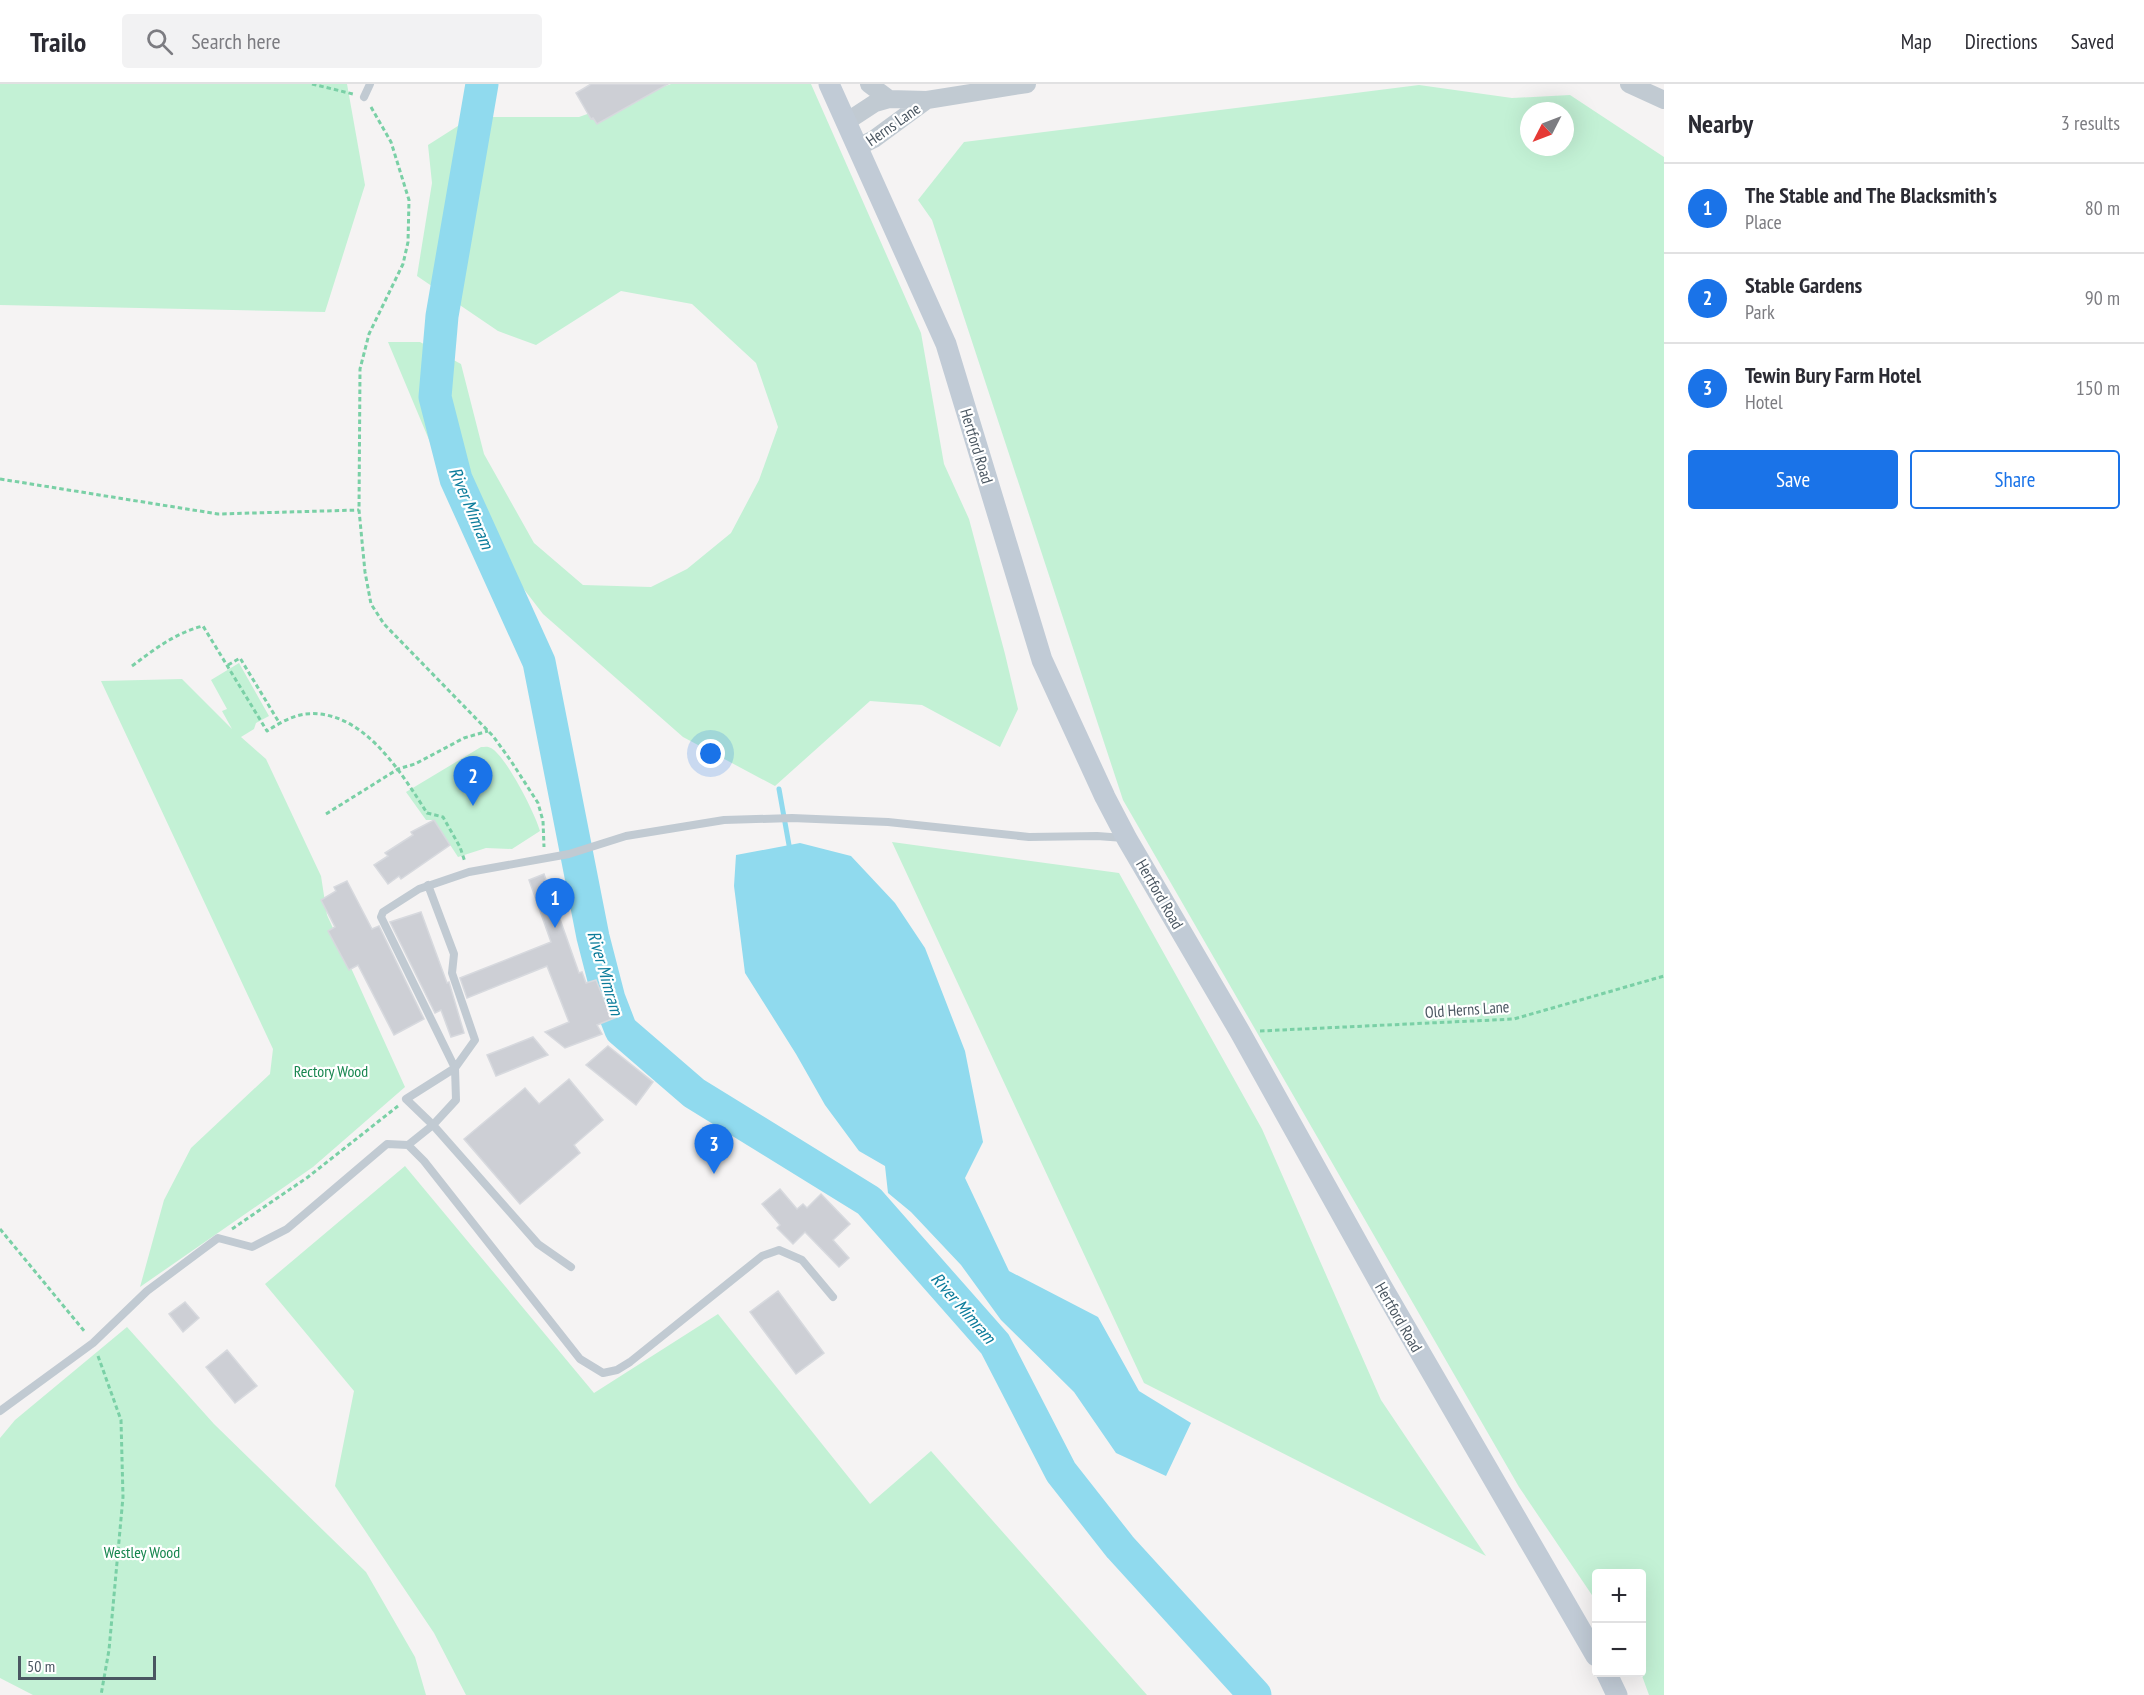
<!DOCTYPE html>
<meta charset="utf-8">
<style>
:root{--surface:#fff;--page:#f2f2f3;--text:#2b2b33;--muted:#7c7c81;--line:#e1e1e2;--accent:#1a73e8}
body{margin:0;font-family:"PT Sans Narrow",sans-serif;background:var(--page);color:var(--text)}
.controls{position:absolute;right:18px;bottom:18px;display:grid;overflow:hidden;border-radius:6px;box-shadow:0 6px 24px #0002}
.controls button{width:54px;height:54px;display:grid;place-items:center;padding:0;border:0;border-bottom:2px solid var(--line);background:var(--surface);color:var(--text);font:30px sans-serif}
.compass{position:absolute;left:1520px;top:18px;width:54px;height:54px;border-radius:50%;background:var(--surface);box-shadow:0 6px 24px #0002;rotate:228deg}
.scale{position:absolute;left:18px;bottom:15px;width:138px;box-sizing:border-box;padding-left:6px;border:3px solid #4a5661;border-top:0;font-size:16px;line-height:21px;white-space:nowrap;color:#4a5661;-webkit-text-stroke:4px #fff;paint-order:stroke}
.you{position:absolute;left:711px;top:670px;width:21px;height:21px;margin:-15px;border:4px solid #fff;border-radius:50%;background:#1a73e8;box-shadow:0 0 0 9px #1a73e833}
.badge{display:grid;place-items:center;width:39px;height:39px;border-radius:50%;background:var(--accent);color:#fff;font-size:20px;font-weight:700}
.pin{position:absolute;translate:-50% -50px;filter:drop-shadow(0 2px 3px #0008)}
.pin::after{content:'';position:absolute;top:32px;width:21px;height:18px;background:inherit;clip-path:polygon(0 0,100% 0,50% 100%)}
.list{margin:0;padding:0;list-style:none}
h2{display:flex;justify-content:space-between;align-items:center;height:78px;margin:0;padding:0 24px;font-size:26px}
h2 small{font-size:20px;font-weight:400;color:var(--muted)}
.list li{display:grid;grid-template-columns:39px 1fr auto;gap:18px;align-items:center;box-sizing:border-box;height:90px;padding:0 24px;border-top:2px solid var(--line)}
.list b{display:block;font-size:22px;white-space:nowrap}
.list p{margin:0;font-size:20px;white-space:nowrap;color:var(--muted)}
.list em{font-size:20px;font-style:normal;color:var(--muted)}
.actions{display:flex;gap:12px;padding:18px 24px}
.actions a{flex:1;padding:14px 0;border:2px solid var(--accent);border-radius:6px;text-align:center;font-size:21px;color:var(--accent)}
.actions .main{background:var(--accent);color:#fff}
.icon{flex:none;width:33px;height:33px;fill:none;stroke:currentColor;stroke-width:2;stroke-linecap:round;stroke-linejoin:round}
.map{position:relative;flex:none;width:1664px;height:1611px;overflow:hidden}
header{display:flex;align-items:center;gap:36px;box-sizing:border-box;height:84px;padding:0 30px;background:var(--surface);border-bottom:2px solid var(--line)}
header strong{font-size:28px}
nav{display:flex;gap:33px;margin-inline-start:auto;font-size:21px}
.search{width:420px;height:54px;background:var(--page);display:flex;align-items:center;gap:15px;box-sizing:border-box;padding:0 21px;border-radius:6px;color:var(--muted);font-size:22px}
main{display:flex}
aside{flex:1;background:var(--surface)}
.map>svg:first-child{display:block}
</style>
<header>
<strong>Trailo</strong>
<div class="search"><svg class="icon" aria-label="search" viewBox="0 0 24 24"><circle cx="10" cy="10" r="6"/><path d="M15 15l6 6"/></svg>Search here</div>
<nav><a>Map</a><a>Directions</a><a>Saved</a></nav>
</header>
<main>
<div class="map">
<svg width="1664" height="1611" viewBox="0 0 1664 1611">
<rect width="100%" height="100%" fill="#f5f3f3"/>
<path fill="#c3f1d5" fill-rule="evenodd" d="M0,0H347L365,101L325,228L0,221Z
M671,0H811L921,249L944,380L969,435L1005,570L1018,625L1000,663L922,621L870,617L775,702L683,653L543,530L453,413L388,258H420L461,280L484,370L534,459L583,501L651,503L687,485L731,449L759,396L778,343L756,279L692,220L621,207L536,261L498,247L417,192L432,99L428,61L472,33H579Z
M1419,1L1512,14L1570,11L1664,73V1611H1649L1641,1589L1642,1490H1596V1517L1519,1403L1123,716L932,136L918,116L964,58ZM1529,27H1565V63H1529Z
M239,579L269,632L256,639L254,645L241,653L266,675L321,792L327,831L405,1003L313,1083L140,1203L164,1116L191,1064L270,990L273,965L101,597L182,595L232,645L222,627L227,625L211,596Z
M481,663C485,663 487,662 491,664C506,672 535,729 540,747L512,765L486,764L458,773L434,736H426L406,708Z
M892,758L1119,789L1262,1045L1381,1316L1486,1472L1144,1299Z
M405,1082L594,1309L718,1230L870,1420L931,1367L1147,1611H466L434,1549L335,1402L354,1307L265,1200Z
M127,1243L214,1340L366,1488L415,1573L426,1611H33L0,1594V1354L15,1336Z"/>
<path fill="#90daee" d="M800,759L851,772L895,819L925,864L965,967L983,1058L965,1094L1009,1187L1098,1233L1139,1307L1191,1339L1166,1392L1116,1369L1074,1308L1001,1236L961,1181L911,1128L888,1109L885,1082L859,1067L825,1021L796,970L745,889L734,802L736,771Z"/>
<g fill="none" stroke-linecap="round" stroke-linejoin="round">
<path stroke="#90daee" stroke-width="5" d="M779,705L789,761"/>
<path stroke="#90daee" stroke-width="33" d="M482,0L442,232L435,313L456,395L539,578L593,853L609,915L621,946L694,1009L869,1117L995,1260L1061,1388L1120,1463L1255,1611"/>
</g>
<path fill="#cdcfd5" stroke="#d7d9de" stroke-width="1.5" d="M591,0H668L597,40L593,34L591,35L576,9Z
M434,736L450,761L401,795L399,792L388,800L374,781L388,772L385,769L413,751L411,748Z
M544,790L579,889L582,888L586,899L596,896L605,918L615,914L622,931L597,941L602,950L565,964L545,948L569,938L547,882L467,914L460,894L551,858L529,796Z
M347,797L372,845L379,842L424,935L394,951L358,881L349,886L328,847L335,843L321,816L336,807L334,803Z
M421,828L447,899L449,898L464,949L451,953L441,926L435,929L390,838Z
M533,953L548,971L496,992L487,971Z
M608,962L653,998L636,1021L586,981Z
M569,995L603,1036L574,1061L580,1069L520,1120L464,1055L525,1004L539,1020Z
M780,1105L797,1125L803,1120L807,1124L821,1110L850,1140L833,1156L849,1174L839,1183L805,1148L793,1160L777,1144L780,1141L762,1120Z
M778,1207L824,1269L796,1290L750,1228Z
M185,1218L199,1234L183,1248L169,1230Z
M227,1266L257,1302L235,1319L206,1283Z"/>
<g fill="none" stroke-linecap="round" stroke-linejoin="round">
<path stroke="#7ad0a6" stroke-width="3" stroke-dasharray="4.5 3" stroke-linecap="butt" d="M312,0L353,10
M371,23L391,58L409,116L408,158L403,180L369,250L360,285L359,426L365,488L371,520L384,540L493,652L511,677L538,719L543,737L544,763
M0,395L218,430L359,426
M228,581L240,574L280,640
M132,582C155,565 175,549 203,542L267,647C278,640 291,632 305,630C362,624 401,688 427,729L443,733L460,763L465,778
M326,730L398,685L415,680L464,654L488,647
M1260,947L1514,935L1664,892
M0,1145L85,1248
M232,1145L308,1093L398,1022
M98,1272L121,1336L123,1413L109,1566L101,1611"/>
<path stroke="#c1cad2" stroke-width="8" d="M364,13L370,0
M428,801L454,870L452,889L475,956L455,984L406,1015L433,1041L538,1160L571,1183
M408,1061L424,1077L580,1275L603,1289L617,1286L630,1278L762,1172L779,1166L802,1176L833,1213
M0,1327L93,1259L147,1207L218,1154L252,1163L287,1145L387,1060L408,1061L433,1041L456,1016L455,984L381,833L383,828L419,805L469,788L569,770L626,752L724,736L792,734L888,738L1029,753L1097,752L1124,754"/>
<path stroke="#c1cad2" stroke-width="18" d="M869,0L889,15
M1629,0L1664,16
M846,38L875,19L889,15L927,16L1027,0
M858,63L874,55L927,16"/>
<path stroke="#c1cbd6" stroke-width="21" d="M829,0L946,260L1042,576L1105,713L1127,755L1240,948L1381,1201L1596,1572
M1606,1588L1617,1611"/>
</g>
<g text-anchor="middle" stroke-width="4.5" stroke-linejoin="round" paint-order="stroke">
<g font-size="16" fill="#4a5661" stroke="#fff">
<text transform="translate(893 40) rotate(-35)" y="6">Herns Lane</text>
<text transform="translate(977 362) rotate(73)" y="6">Hertford Road</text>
<text transform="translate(1160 810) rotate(60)" y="6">Hertford Road</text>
<text transform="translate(1467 925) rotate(-4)" y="6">Old Herns Lane</text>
<text transform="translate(1399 1233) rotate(60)" y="6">Hertford Road</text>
</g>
<g font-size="16" fill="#17864f" stroke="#fff">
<text x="331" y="993">Rectory Wood</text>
<text x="142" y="1474">Westley Wood</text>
</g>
<g font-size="18" font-style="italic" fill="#0c7c9b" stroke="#fff">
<text transform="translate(471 424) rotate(67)" y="6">River Mimram</text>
<text transform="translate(605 889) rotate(74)" y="6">River Mimram</text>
<text transform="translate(963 1224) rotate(49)" y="6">River Mimram</text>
</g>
</g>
</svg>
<div class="controls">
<button>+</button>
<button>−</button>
</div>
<svg class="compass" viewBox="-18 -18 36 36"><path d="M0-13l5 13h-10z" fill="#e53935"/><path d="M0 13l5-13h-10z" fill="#7c7c81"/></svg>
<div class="scale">50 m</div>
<div class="you"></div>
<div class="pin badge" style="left:555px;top:844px">1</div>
<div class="pin badge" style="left:473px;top:722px">2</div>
<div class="pin badge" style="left:714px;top:1090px">3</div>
</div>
<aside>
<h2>Nearby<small>3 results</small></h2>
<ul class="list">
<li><span class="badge">1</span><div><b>The Stable and The Blacksmith's</b><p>Place</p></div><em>80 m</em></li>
<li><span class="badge">2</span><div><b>Stable Gardens</b><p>Park</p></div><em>90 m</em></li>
<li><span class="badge">3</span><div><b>Tewin Bury Farm Hotel</b><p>Hotel</p></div><em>150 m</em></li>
</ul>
<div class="actions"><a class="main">Save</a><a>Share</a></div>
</aside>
</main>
